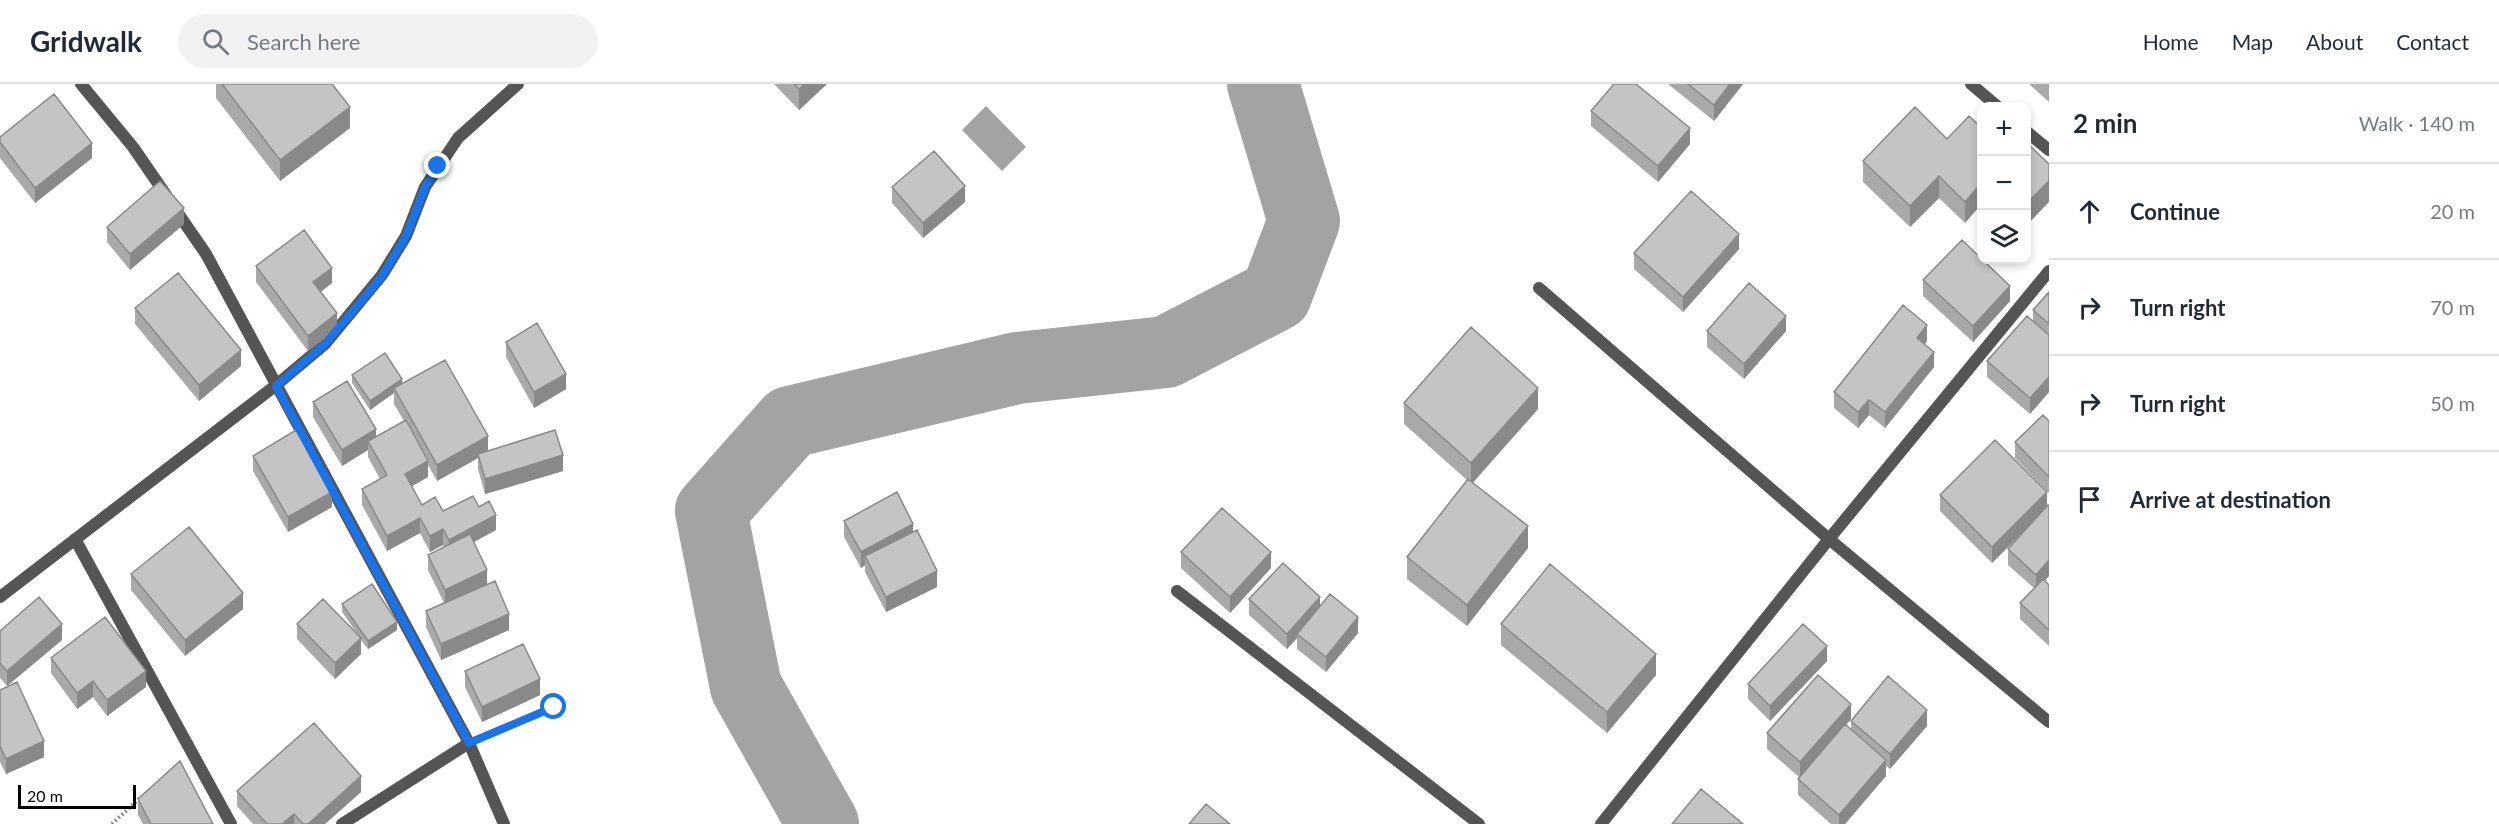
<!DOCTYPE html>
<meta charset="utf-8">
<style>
:root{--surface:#fff;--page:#f2f2f3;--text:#1f2937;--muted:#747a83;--line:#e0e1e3}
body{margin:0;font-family:Lato,sans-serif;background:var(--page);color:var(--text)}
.controls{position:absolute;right:18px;top:18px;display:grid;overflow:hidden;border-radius:12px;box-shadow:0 3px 9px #0003}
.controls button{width:54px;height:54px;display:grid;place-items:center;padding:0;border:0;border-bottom:2px solid var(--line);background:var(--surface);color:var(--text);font:30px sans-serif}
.scale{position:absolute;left:18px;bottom:15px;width:118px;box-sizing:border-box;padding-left:6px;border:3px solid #000;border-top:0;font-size:16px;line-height:21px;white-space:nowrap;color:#000;-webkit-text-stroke:4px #fff;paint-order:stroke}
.stop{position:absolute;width:18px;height:18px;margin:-14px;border:4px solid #1a73e8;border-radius:50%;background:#fff}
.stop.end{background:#1a73e8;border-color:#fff;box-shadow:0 2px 6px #0008}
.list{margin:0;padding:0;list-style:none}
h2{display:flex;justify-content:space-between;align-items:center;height:78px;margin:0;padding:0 24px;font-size:26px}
h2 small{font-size:20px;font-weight:400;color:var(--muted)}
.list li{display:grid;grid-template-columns:39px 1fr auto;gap:18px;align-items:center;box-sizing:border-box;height:96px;padding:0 24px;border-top:2px solid var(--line)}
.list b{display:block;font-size:22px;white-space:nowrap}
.list em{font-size:20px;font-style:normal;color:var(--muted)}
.icon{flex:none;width:33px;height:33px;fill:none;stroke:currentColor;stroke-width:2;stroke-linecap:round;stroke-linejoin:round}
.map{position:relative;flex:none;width:2049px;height:740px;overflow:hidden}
header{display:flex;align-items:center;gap:36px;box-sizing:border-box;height:84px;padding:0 30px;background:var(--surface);border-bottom:2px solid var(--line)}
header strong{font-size:28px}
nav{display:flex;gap:33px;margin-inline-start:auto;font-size:21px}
.search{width:420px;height:54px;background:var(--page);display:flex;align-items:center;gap:15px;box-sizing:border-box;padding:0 21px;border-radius:33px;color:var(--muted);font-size:22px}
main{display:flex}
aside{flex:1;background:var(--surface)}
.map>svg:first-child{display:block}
</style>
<header>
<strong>Gridwalk</strong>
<div class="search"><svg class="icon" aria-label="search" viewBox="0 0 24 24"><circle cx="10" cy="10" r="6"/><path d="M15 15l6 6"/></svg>Search here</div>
<nav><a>Home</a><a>Map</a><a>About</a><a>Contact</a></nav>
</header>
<main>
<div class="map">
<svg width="2049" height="740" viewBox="0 0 2049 740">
<rect width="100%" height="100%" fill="#fff"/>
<path fill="#a3a3a3" d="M986,22L1026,63L1002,87L962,46Z"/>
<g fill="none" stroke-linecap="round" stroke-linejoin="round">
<path stroke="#a3a3a3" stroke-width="72" d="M823,740L746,603L711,427L790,338L1017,284L1166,268L1276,211L1304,137L1263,0"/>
<path stroke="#777" stroke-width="4" stroke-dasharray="1.5 3" stroke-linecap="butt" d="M492,650L554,623
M112,740L142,712"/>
<path stroke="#555" stroke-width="12" d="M81,0L133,63L166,111
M1971,0L1997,22
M2026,47L2049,66
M175,125L206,170L469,659L342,740
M1539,204L1829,455L2049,638
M75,455L231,740
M1177,507L1479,740
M0,513L275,302L325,260L382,191L406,152L425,103L458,54L518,0
M469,659L504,740
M1601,740L1829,455L2049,187"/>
</g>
<path fill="#a9a9a9" d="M216,0H332L350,44L280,97L216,14Z
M774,0H827L799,26Z
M1668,0H1743L1714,37Z
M2029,0H2049V18Z
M1591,27L1690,60L1658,98L1591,42Z
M1982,44V128L1978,124L1965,139L1939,114L1910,143L1863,98V77L1947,55Z
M0,53L92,74L35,119L0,74Z
M892,103L965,118L923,154L892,119Z
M184,140L130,186L107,158V143Z
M1739,165L1683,228L1634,185V169Z
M256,182L332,199L321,208L337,245L308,267L256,198Z
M1923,196L2010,217L1973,258L1923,212Z
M2049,208V308L2030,330L1987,293V277L2033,238V226Z
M135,224L241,282L199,317L135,240Z
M1707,247H1786L1744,295L1707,263Z
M1927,257L1925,260L1934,283L1885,344L1869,331L1858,344L1834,324V308Z
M506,258L566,305L534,324L506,273Z
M352,291L402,300L488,366L563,387L485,410L478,385V374L437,397L428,381V393L412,402L422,421L443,427L479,423L496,446L474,458L487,500L509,546L441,576L426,543V527L444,519L428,486V471L444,463L443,461L430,468L420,449L387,467L362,421V405L380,395L368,373V366L342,382L313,333V318L376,353L404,337L394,320V309L370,326L352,299Z
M1404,319L1538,325L1473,399L1528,464L1467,542L1407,495V473L1467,396L1404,340Z
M2049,337V409L2015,374V358Z
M253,372L332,423L288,448L253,387Z
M1940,411L2049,422V492L2045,497L2049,501V562L2020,535V519L2034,504L2008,481V465L2031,440L1992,479L1940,427Z
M844,437L913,448L937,503L886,528L865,488V481L861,484L844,453Z
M1181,468L1271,484L1230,529L1181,484Z
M131,490L243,525L185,572L131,506Z
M1249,515L1320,522L1358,549L1326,588L1297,565V554L1287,565L1249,531Z
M342,520L397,546L368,565L361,556V570L335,595L297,555V540L358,551L342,528Z
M1501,540L1656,591L1607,649L1501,561Z
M0,547L62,556L7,602L0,594Z
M51,574L146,603L107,632L93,613L77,625L51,589Z
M1827,577L1770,637L1748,615V600Z
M465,587L540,611L482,638L465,603Z
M0,606L44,673L6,690L0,678Z
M1851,635L1846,641L1851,645V637L1927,642L1890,685L1886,682V692L1845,740H1831L1798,711V695L1799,693L1767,665V649Z
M237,707L361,708L325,740H253L237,722Z
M138,715L213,740H143L138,731Z"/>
<path fill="#898989" d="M805,0H827L799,26V5Z
M1730,0H1743L1714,37V21Z
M350,23V44L280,97V76Z
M1690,44V60L1658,98V82Z
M92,59V74L35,119V104Z
M1939,92V114L1910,143V122Z
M2049,97V118L2026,142V120Z
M965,102V118L923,154V139Z
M1978,103V124L1965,139V118Z
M184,124V140L130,186V170Z
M1739,150V165L1683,228V213Z
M332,184V199L313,213V198Z
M2010,202V217L1973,258V242Z
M337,229V245L308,267V252Z
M1786,232V247L1744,295V280Z
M1927,241V257L1917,270V254Z
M241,266V282L199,317V301Z
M1934,268V283L1885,344V328Z
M566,290V305L534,324V308Z
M2049,293V308L2030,330V314Z
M402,295V303L394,304V309L370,326V317Z
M1538,304V325L1471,400V379Z
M1869,316V331L1858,344V328Z
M376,345V361L368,357V366L342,382V366Z
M488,352V368L478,370V374L437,397V381Z
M563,371V387L485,410V395Z
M428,377V393L405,406V390Z
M332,408V423L288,448V433Z
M2047,408V424L1992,479V463Z
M496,431V446L449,471V456Z
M420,434V449L387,467V452Z
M913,440V456L865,472V481L861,484V468Z
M1528,442V464L1467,542V521Z
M443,445V461L430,468V452Z
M1271,468V484L1230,529V513Z
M2049,476V492L2036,506V491Z
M487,486V502L445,522V506Z
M937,487V503L886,528V513Z
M243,509V525L185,572V556Z
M1320,513V529L1297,550V554L1287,565V550Z
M509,530V546L441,576V560Z
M1358,533V549L1326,588V573Z
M397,538V546L368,565V557Z
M62,540V556L7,602V587Z
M361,554V570L335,595V579Z
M1827,562V577L1770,637V622Z
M1656,570V591L1607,649V628Z
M146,587V603L107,632V616Z
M540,595V611L482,638V623Z
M93,597V613L77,625V609Z
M1851,620V635L1800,694V678Z
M1927,626V642L1890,685V670Z
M44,657V673L6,690V675Z
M1886,676V692L1845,740H1839V731Z
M361,692V708L325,740H308Z
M294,730V740H282Z"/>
<path fill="#c4c4c4" stroke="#898989" stroke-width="1.5" d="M222,0H332L350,23L280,76Z
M794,0H805L799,5Z
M1614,0H1636L1690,44L1658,82L1591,27Z
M1688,0H1730L1714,21Z
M54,10L92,59L35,104L0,58V53Z
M1915,23L1947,55L1969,32L1982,44V106L1978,103L1965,118L1939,92L1910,122L1863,77Z
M2026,58L2049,80V97L2026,120Z
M934,67L965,102L923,139L892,103Z
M160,97L184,124L130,170L107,143Z
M1691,107L1739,150L1683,213L1634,169Z
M304,146L332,184L313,198L337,229L308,252L256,182Z
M1962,156L2010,202L1973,242L1923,196Z
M178,189L241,266L199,301L135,224Z
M1749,199L1786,232L1744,280L1707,247Z
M2049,208V240L2033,226Z
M1903,221L1927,241L1917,254L1934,268L1885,328L1869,316L1858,328L1834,308Z
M2027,232L2049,251V293L2030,314L1987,277Z
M537,239L566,290L534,308L506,258Z
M1471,243L1538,304L1471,379L1404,319Z
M385,269L402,295L370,317L352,291Z
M445,276L488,352L437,381L394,304Z
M347,297L376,345L342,366L313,318Z
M2043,331L2049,337V393L2015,358Z
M406,336L428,377L405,390L422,421L435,413L443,427L473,412L479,423L489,417L496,431L449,456L443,445L430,452L420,434L387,452L362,405L387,391L368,357Z
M296,346L332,408L288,433L253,372Z
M555,346L563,371L485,395L478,370Z
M1995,356L2047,408L1992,463L1940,411Z
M1468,395L1528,442L1467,521L1407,473Z
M897,408L913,440L861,468L844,437Z
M2048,421L2049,422V476L2036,491L2008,465Z
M1222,424L1271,468L1230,513L1181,468Z
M189,443L243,509L185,556L131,490Z
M917,446L937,487L886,513L865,472Z
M470,450L487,486L445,506L428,471Z
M1283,479L1320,513L1287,550L1249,515Z
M1550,480L1656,570L1607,628L1501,540Z
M2043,495L2049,501V546L2020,519Z
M495,497L509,530L441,560L426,527Z
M372,500L397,538L368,557L342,520Z
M1330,510L1358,533L1326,573L1297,550Z
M39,513L62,540L7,587L0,579V547Z
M323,515L361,554L335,579L297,540Z
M105,533L146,587L107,616L93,597L77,609L51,574Z
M1803,540L1827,562L1770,622L1748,600Z
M523,560L540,595L482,623L465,587Z
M1818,591L1851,620L1800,678L1767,649Z
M1888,592L1927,626L1890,670L1851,637Z
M17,598L44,657L6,675L0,662V606Z
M314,639L361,692L308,740H303L294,730L282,740H267L237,707Z
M1845,640L1886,676L1839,731L1798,695Z
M180,677L213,740H151L138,715Z
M1701,705L1743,740H1672Z
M1206,720L1230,740H1189Z"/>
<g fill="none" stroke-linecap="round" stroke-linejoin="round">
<path stroke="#1a73e8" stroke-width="8" d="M438,82L425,103L406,152L382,192L325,260L276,302L469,659L554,623"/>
</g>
</svg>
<div class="controls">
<button>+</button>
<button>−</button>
<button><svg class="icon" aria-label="layers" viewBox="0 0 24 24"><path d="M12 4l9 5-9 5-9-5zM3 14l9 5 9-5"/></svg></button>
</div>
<div class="scale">20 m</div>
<div class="stop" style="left:554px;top:623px"></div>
<div class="stop end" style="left:438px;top:82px"></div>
</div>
<aside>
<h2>2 min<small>Walk · 140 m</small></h2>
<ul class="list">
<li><svg class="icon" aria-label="ahead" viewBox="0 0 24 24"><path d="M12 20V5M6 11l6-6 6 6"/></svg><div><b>Continue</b></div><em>20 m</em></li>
<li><svg class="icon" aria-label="right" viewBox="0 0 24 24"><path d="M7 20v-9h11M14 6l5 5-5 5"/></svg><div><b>Turn right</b></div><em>70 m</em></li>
<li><svg class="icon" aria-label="right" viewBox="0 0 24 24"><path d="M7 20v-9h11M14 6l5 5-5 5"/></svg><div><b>Turn right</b></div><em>50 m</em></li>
<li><svg class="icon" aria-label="arrive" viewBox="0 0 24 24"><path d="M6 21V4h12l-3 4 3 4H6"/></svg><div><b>Arrive at destination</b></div></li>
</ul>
</aside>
</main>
